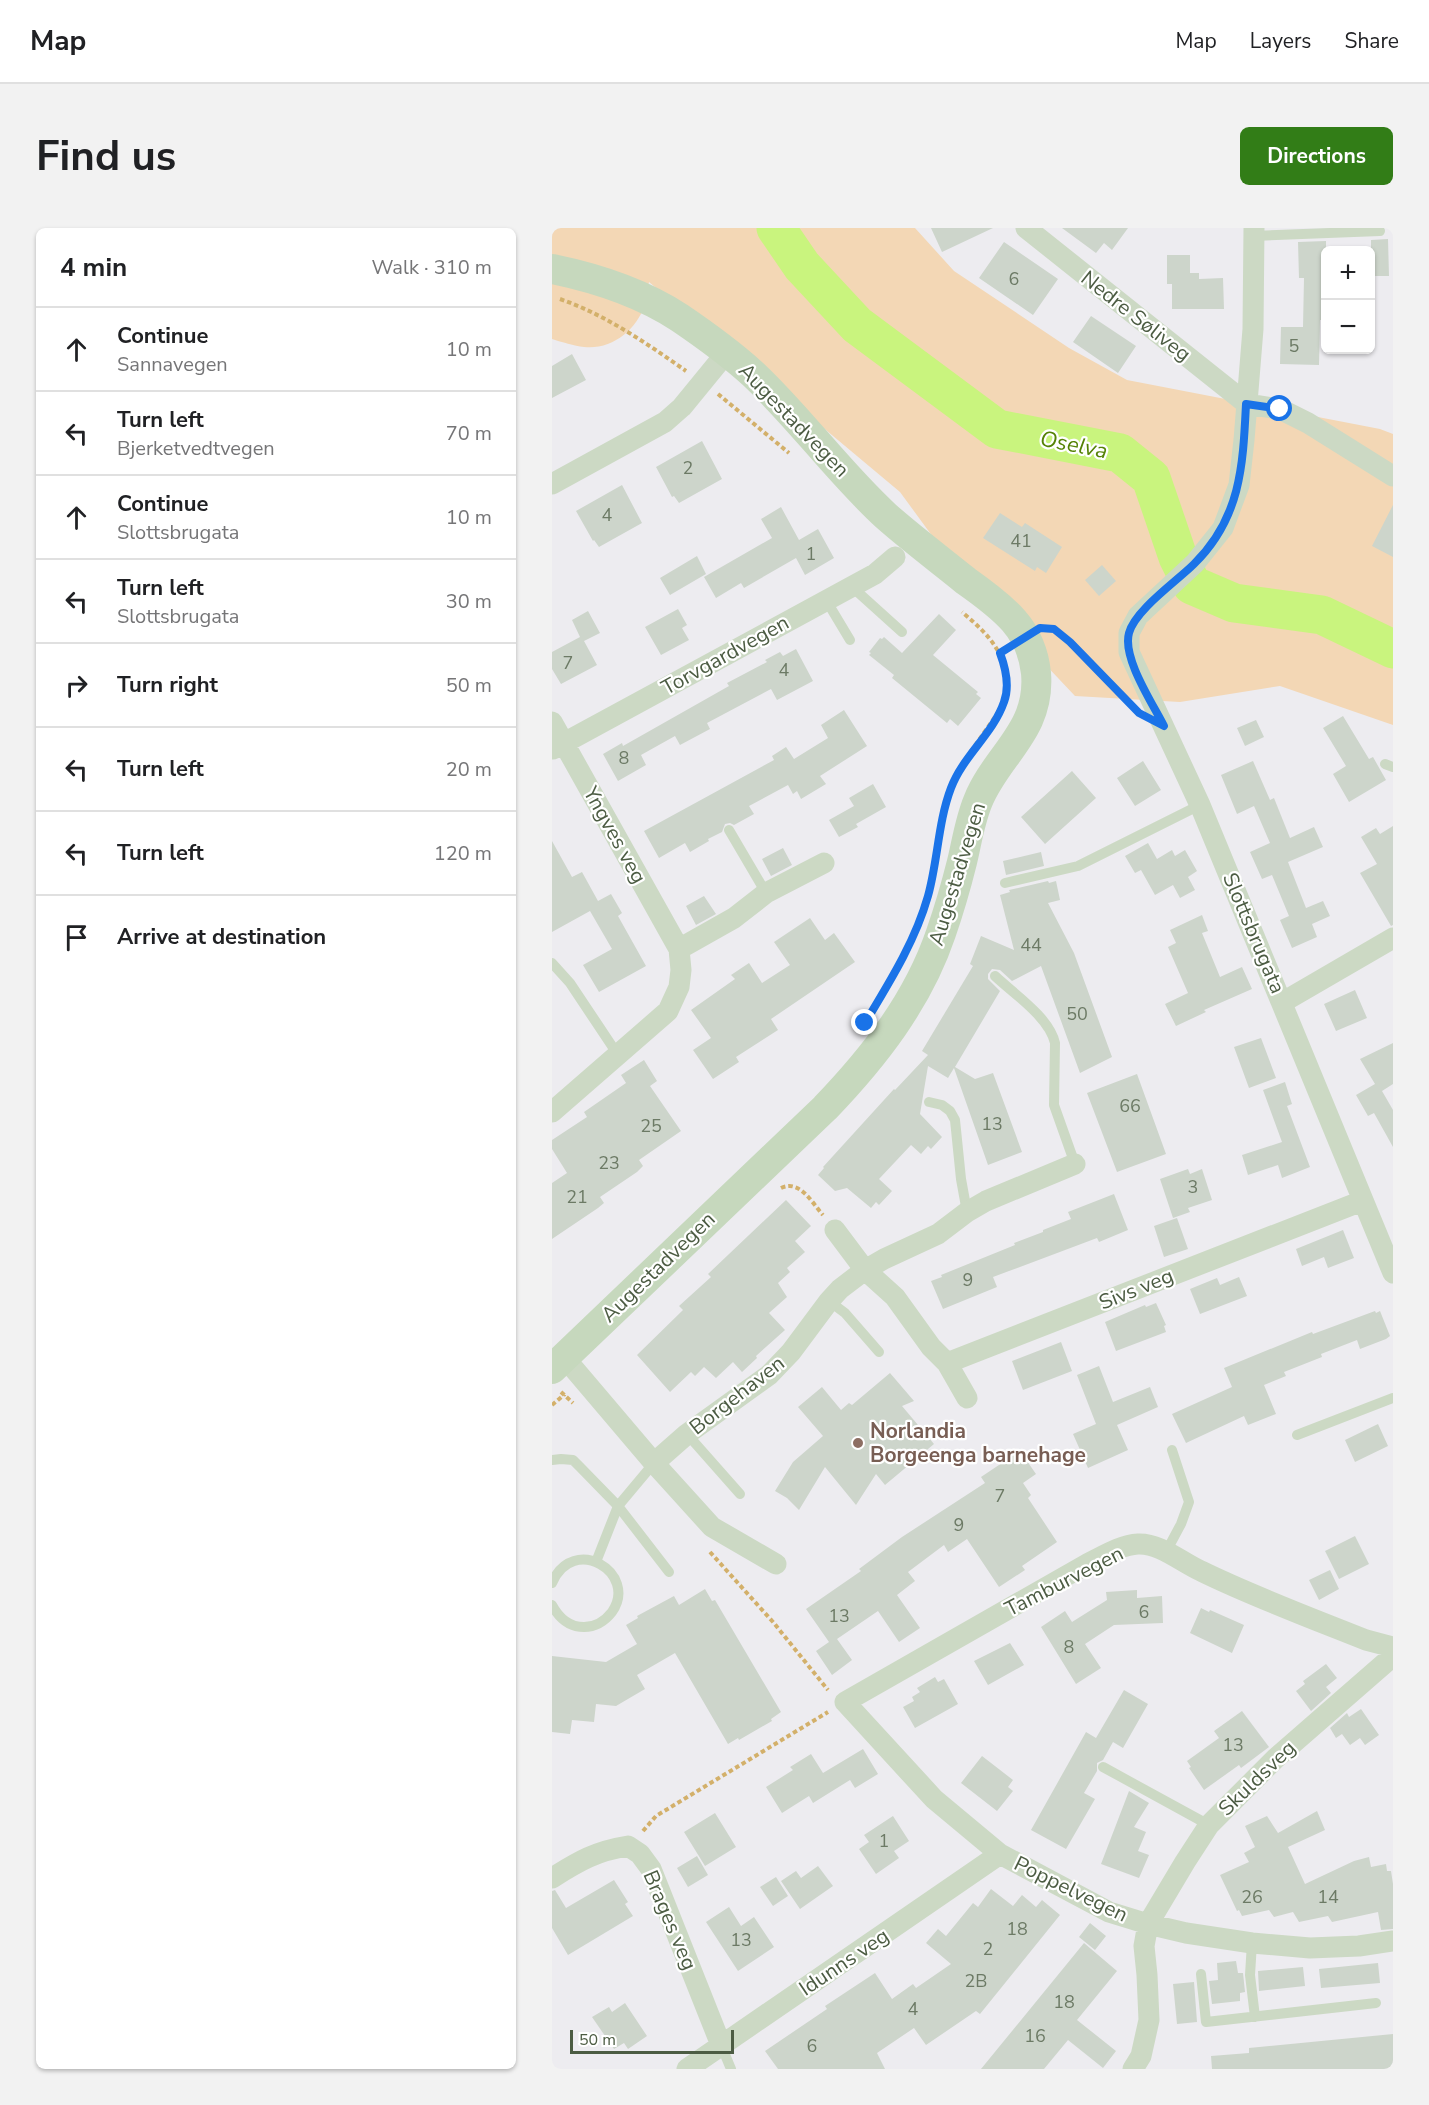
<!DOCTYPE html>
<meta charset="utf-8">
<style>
:root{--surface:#fff;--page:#f2f2f2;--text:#202124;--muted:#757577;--line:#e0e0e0;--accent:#327d17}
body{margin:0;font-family:"Nunito Sans",sans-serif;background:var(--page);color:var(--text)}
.controls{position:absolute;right:18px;top:18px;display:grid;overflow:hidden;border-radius:9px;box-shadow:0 2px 4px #0004}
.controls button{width:54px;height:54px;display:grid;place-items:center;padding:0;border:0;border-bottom:2px solid var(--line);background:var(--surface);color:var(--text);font:30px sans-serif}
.scale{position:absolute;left:18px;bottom:15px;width:164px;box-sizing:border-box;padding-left:6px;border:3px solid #4c5c43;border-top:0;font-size:16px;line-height:21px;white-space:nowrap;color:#4c5c43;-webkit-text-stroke:4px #fff;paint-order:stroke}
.stop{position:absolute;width:18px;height:18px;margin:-14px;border:4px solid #1a73e8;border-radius:50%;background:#fff}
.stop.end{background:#1a73e8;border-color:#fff;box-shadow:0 2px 6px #0008}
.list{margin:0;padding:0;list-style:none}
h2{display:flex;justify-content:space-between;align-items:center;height:78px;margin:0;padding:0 24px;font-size:26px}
h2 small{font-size:20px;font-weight:400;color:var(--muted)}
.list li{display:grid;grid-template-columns:39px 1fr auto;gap:18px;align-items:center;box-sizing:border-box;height:84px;padding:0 24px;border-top:2px solid var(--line)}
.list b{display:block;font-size:22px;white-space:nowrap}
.list p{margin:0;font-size:20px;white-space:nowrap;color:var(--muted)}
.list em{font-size:20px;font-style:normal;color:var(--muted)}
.icon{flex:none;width:33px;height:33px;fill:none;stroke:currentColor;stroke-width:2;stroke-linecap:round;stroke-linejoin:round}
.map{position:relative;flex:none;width:841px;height:1841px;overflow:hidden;border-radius:9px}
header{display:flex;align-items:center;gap:36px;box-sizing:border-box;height:84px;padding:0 30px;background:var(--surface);border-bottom:2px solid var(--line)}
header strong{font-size:28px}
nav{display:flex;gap:33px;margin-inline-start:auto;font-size:21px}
.intro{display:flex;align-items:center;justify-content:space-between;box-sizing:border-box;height:144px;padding:0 36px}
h1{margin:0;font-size:42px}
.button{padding:15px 27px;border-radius:9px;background:var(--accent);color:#fff;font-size:21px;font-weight:700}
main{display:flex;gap:36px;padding:0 36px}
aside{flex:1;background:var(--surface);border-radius:9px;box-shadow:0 2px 4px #0004}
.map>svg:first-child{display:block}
</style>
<header>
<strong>Map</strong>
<nav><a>Map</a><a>Layers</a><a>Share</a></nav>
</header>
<div class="intro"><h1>Find us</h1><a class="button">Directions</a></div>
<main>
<aside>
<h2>4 min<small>Walk · 310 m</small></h2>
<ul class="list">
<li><svg class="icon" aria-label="ahead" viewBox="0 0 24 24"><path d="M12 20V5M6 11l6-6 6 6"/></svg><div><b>Continue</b><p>Sannavegen</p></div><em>10 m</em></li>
<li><svg class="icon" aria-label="left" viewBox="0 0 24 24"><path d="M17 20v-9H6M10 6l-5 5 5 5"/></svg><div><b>Turn left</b><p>Bjerketvedtvegen</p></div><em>70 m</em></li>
<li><svg class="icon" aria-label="ahead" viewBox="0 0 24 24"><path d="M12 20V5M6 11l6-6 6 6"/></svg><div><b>Continue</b><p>Slottsbrugata</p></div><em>10 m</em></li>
<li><svg class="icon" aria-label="left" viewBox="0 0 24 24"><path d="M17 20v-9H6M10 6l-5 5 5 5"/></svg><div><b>Turn left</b><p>Slottsbrugata</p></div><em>30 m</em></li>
<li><svg class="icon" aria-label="right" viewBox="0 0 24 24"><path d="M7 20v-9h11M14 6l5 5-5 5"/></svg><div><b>Turn right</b></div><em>50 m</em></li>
<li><svg class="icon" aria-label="left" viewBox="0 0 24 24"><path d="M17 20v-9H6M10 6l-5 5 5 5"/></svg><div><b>Turn left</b></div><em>20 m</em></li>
<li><svg class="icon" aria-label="left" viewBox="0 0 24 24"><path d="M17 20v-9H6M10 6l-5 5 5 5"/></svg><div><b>Turn left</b></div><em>120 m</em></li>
<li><svg class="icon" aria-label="arrive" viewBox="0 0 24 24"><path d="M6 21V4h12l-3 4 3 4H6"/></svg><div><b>Arrive at destination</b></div></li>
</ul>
</aside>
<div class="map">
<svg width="841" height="1841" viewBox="0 0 841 1841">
<rect width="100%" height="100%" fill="#edecf0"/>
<path fill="#f3d7b5" d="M0,0H363L402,43L517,120L575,152L828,201L841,206V497L728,458L628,474L523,468L408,346L348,264L97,54C95,61 95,69 93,77C84,102 60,122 32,119C22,118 10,114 0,111Z"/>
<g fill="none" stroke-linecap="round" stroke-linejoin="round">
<path stroke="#c9f47e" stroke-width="39" d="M224,0L250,38L305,97L445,201L568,225L599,250L626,329L640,357L682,375L770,387L841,421"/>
</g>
<path fill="#cdd5cb" d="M379,0H441L390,24Z
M510,0H576L560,22L552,15L544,25Z
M836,11L837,48H819V12Z
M774,13V92H768L767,137L728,136L729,99H751L752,50H747L746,14Z
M452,14L506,51L481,87L427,50Z
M615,27H638V45H647V51L671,50L672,81H620V56H615Z
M539,88L584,118L566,145L521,114Z
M20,126L34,152L0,170V138Z
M150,213L170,251L127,275L122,268L120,269L104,239Z
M70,257L90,295L47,319L42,312L41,313L24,283Z
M841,277V329L820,318Z
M229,279L247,312L266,301L282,330L253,347L244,330L192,360L189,355L164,370L152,349L220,310L209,291Z
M448,285L470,299L473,295L510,319L494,345L485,339L483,343L431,310Z
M145,328L154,346L118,367L108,350Z
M550,337L564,353L547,368L533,352Z
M126,381L135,397L130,400L137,412L109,427L93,399Z
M36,383L48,405L32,413L45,437L9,456L0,441V424L28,409L20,392Z
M387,386L404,402L381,427L426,464L424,466L429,470L406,498L398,491L395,495L340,450L342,447L317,427L319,425L317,424L328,410L330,411L332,409L350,425Z
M244,421L261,453L225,472L219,461L155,495L158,501L128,517L123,508L89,527L94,537L66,553L51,526L70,515L71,518L177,458L175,455L215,434L213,432L228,424L231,428Z
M292,482L315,518L268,548L274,556L249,571L245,563L241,566L236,557L197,578L202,586L182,597L178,595L173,596L170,604L156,611L157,613L138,624L133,615L107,630L92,603L222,532L220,528L234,519L242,531L276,510L269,497Z
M791,488L817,531L821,529L834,552L797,574L781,546L794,538L771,500Z
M704,492L712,509L693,518L685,500Z
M591,533L609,562L583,578L565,550Z
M701,533L718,572L722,570L738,610L762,599L771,619L736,634L754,680L771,673L778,688L760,696L765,709L740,720L728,692L737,688L720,647L710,651L698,624L718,615L702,578L685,586L669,547Z
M520,543L544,570L493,616L469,589Z
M321,556L334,579L304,596L306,599L287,609L277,592L302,578L297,570Z
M841,598V697L839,698L808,645L825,636L809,609L824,600L828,606Z
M0,613L20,649L30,644L46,673L59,666L70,685L66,688L94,738L47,764L31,737L60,721L38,683L0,704Z
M596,615L605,631L620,622L623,628L633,622L645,643L636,649L643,662L628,670L621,657L603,667L589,642L583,645L573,628Z
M231,620L240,637L219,648L210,631Z
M489,624L492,638L454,647L451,633Z
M496,653L497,655L504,653L508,672L496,675L522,725L560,829L528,845L489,738L460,753L448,742L440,741L436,746V751L448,763L403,839L423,851L441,845L470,924L436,937L402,840L396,850L376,838L368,886L390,909L379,921L376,918L369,926L359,917L327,951L340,963L327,977L324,974L319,980L295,960L283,963L266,947L272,940L271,939L342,861L343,862L376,827L370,823L421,738L418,736L429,708L462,722L448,667L458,664L457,662Z
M152,668L164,686L144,697L134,678Z
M650,687L656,703L650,705L668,749L690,739L700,761L652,782L654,784L624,798L613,776L636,765L616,719L624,715L618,702Z
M258,690L273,712L282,705L303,734L219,791L226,802L184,829L187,834L161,851L141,822L159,810L139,782L183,751L179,747L197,735L210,755L238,737L222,714Z
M803,762L815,790L784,803L772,776Z
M709,810L724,850L697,860L682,819Z
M841,815V856L830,863L841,882V919L822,885L816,888L804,867L823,856L808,831Z
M92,832L105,853L98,858L129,903L87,932L91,938L85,944L48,969L52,975L46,980L0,1011V955L15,945L0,921V912L35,889L32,884L74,855L69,847Z
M585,846L614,926L565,944L535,865Z
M733,854L740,876L735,878L758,939L730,950L726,937L696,947L690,927L730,914L711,862Z
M636,941L638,946L650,941L660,972L636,980L638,984L621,990L608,951Z
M562,966L576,1002L547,1014L545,1010L441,1049L445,1059L391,1081L379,1053L390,1049L389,1047L463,1017L462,1015L491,1004V1002L519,991L516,984Z
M234,972L259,998L243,1013L253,1024L235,1040L238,1044L226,1055L235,1069L217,1085L233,1102L204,1128L205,1130L190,1144L181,1134L164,1150L152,1139L143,1148L139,1144L118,1164L85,1127L131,1082L127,1078L159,1049L156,1046Z
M625,990L636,1021L612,1029L602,998Z
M791,1002L802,1030L776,1040L772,1029L750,1038L744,1021Z
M687,1049L695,1068L648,1086L638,1061L665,1050L668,1057Z
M604,1075L614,1097L612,1098L614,1104L564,1123L553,1094L593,1077L594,1079Z
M823,1083L824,1085L828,1083L838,1108L834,1111L808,1121L805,1112L769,1126L770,1129L732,1144L734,1148L712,1157L724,1186L696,1197L692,1188L634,1215L620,1186L680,1159L672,1140L760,1104L761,1106Z
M509,1114L520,1143L471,1162L460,1133Z
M547,1138L561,1174L598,1159L606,1179L565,1197L576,1222L536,1240L521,1206L544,1196L525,1147Z
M338,1145L362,1173L350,1178L382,1216L333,1257L324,1246L304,1277L273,1239L247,1282L235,1270L223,1263L241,1234L271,1208L246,1179L270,1159L289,1182L297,1175L300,1177Z
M826,1196L836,1218L803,1234L793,1212Z
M468,1223L484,1246L471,1255L479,1267L476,1270L505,1314L470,1338L473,1342L447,1359L415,1311L396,1324L392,1317L356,1344L363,1353L345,1367L368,1400L347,1414L326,1383L285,1411L300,1432L280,1447L264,1423L277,1414L254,1381L309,1343L307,1341L350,1309L433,1255L429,1249Z
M803,1308L817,1336L787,1351L773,1323Z
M778,1342L787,1361L767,1372L757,1352Z
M153,1361L160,1373L163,1372L229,1484L219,1491L220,1493L187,1512L186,1510L176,1516L123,1425L85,1447L93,1461L64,1478L44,1476L42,1494L20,1492L18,1506L0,1504V1428L54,1434L85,1416L74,1397L86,1390L85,1388L122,1368L127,1377Z
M585,1362V1370L610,1368L611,1395L562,1397L533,1416L549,1440L524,1456L489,1399L513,1383L520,1394L555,1372L554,1364Z
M649,1380L657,1384L658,1382L692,1397L680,1425L638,1405Z
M458,1415L472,1437L436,1457L422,1433Z
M774,1436L785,1450L774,1459L779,1465L759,1483L744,1463L753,1456L751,1453Z
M383,1449L386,1454L392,1451L406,1476L363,1500L351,1479L362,1473L360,1469L368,1464L365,1460Z
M572,1462L596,1476L571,1520L561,1514L551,1532L545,1535V1543L532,1565L543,1571L514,1621L479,1602L534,1504L544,1510Z
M809,1481L827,1507L813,1517L808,1510L798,1517L790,1506L784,1510L778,1500L795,1485L797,1489Z
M690,1483L717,1519L689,1540L687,1537L652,1562L637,1540L639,1539L635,1533L667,1510L662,1503Z
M311,1521L326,1546L303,1560L298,1552L261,1575L257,1568L230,1585L214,1559L241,1542L238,1539L259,1526L271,1545Z
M430,1528L461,1552L456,1559L461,1563L445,1583L409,1555Z
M577,1563L597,1575L582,1599L594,1604L586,1623L597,1627L587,1650L549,1636Z
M765,1583L773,1602L736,1619L753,1656L802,1633L817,1629L819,1639L834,1636L835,1643H839L841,1656V1701L829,1702L826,1684L780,1694L776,1688L747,1694L741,1684L722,1689L717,1682L690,1688L687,1682L685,1683L668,1647L697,1634L692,1625L703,1619L693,1598L715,1588L726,1605Z
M163,1585L184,1619L153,1638L132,1604Z
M341,1588L357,1613L342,1623L347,1630L324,1646L307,1621L317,1614L312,1607Z
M145,1628L156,1647L136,1659L125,1640Z
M266,1638L281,1658L248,1681L229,1653L244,1643L249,1650Z
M224,1649L236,1668L221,1678L208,1659Z
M62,1652L76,1674L73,1676L81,1688L16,1727L0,1700V1663L3,1662L14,1680Z
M439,1661L461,1678L470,1667L484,1679L490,1672L508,1687L428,1786L424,1783L374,1817L362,1800L325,1825L333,1841H226L213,1823L275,1781L273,1778L323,1745L340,1771L361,1756L364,1760L399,1736L374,1715L386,1701L394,1708L421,1675L426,1679Z
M177,1679L189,1698L202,1689L222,1719L186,1743L154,1694Z
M538,1695L554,1708L543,1722L527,1709Z
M532,1715L565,1743L525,1792L564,1823L551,1840L516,1812L492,1841H429Z
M684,1733L686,1745H691L693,1764L688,1765V1773L660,1776L657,1753L666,1752L665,1735Z
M826,1735L828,1755L769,1760L767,1741Z
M751,1739L753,1758L707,1763L706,1743Z
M642,1754L645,1794L625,1796L621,1756Z
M73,1775L95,1808L76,1821L72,1815L62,1821L40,1789L57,1779L60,1784Z
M841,1806V1841H660L659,1828L697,1825V1820Z"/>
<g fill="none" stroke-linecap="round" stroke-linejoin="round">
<path stroke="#d3b06a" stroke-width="4" stroke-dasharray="4.5 3" stroke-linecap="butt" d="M8,71C54,87 94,115 134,143
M166,166L237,225
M496,401C514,402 559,456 574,471
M388,607C390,590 393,572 400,556C413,528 435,503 451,476C462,433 441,410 410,384
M229,960C248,951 260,975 271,987
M9,1164L21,1175
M0,1177L13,1166
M158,1324L221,1394L276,1462
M91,1603L104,1588L276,1484"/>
<path stroke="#ccd9c4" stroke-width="10" d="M702,8L828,3
M299,358L350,404
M274,372L298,412
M833,536L841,539
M177,602L214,665
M453,655L526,638L648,577
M0,735L18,755L66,827
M443,748C462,766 497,789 503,815L502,877L523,936
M377,874L390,877L398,883L403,892L409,951L415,984
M277,1073L293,1085L327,1124
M135,1206L188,1266
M745,1207L841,1170
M0,1232L9,1231L21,1232L28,1239L66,1278L117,1344
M614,1324L629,1296L637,1274L620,1222
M44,1334L66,1278L102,1235
M0,1355C21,1305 87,1345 60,1384C53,1393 43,1399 32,1399C17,1399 7,1390 0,1377
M551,1539L657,1597
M700,1715L698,1747L703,1789
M649,1746L654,1794L824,1775
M169,1817L179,1841"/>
<path stroke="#ccd9c4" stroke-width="21" d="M474,0L695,176L728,181L756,195L841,248
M702,0L701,101L692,212L687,257L671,300L643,335L586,388L577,405V424L648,577L841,1045
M0,256L113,194L130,179L175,124
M0,494L127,721L129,742L127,759L116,783L0,884
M1,521L323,346L343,329
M127,721L182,690L214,665L272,635
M731,774L841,710
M283,1002L313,1042L343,1069L379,1119L395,1135L415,1170
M12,1129L102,1235L160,1299L224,1336
M395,1135L810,973
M102,1235L135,1206L217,1147L239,1124L277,1073L288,1061L313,1042L332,1031L386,1006L415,984L434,973L523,936
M841,1419L814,1412C759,1390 702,1369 649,1343C629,1334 608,1315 586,1316C568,1317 550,1329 535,1336L293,1474L382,1571L448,1626L557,1684L596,1696L634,1705L700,1715L758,1720L807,1718L841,1713
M0,1650C27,1633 44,1623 76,1618L88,1626L99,1641L169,1817
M135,1841L448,1626
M581,1841L589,1828L597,1792L595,1747L592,1718L596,1696L633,1634L657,1597L724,1530L841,1428"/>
<path stroke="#c6d8bd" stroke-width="30" d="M0,41C44,50 90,65 128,90C153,107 178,125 201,146C248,190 286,244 334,288C360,311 387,331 414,353C431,365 449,378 462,393C475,408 482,426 484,445C489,503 445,526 426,573C418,592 415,613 410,634C404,658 397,682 389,705C366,773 322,829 273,880L0,1141"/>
</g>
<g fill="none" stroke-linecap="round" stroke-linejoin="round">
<path stroke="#1a73e8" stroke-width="8" d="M313,795C337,755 363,714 376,668C386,632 386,594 399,560C411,528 441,506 452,474C458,458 454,441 448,425L488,400L502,401L518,414L587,485L612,498C601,476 570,430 577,405C583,382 625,353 642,336C689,290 691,237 694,176L728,181"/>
</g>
<circle fill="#8d6e63" stroke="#fff" stroke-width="2" cx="306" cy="1215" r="6"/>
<g text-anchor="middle" stroke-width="4.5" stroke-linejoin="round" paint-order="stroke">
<g font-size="18" fill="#6c7a65">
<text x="462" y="57">6</text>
<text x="742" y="124">5</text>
<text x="136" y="246">2</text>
<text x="55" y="293">4</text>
<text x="469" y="319">41</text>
<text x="259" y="332">1</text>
<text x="16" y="441">7</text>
<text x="232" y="448">4</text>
<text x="72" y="536">8</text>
<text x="479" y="723">44</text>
<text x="525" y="792">50</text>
<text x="578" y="884">66</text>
<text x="440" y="902">13</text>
<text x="99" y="904">25</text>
<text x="57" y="941">23</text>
<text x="641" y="965">3</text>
<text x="25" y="975">21</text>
<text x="416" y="1058">9</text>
<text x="448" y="1274">7</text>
<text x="407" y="1303">9</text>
<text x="592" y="1390">6</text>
<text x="287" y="1394">13</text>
<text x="517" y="1425">8</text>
<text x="681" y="1523">13</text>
<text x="332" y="1619">1</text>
<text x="700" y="1675">26</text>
<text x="776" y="1675">14</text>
<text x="465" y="1707">18</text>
<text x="189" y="1718">13</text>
<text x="436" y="1727">2</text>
<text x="424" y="1759">2B</text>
<text x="512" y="1780">18</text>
<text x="361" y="1787">4</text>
<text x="483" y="1814">16</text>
<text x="260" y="1824">6</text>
</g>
<g font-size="21" fill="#4c5c43" stroke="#fff">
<text transform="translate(584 88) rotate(38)" y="7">Nedre Søliveg</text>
<text transform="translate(242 192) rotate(46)" y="7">Augestadvegen</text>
<text transform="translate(173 427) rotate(-29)" y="7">Torvgardvegen</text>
<text transform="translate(63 607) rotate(61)" y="7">Yngves veg</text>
<text transform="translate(405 646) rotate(-73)" y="7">Augestadvegen</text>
<text transform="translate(702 705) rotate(67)" y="7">Slottsbrugata</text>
<text transform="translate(106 1039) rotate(-44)" y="7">Augestadvegen</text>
<text transform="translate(584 1061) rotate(-22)" y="7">Sivs veg</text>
<text transform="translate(185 1167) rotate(-38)" y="7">Borgehaven</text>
<text transform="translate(512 1353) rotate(-27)" y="7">Tamburvegen</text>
<text transform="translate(705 1550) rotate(-44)" y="7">Skuldsveg</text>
<text transform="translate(519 1661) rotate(26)" y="7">Poppelvegen</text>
<text transform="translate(118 1692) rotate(67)" y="7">Brages veg</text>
<text transform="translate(292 1734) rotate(-34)" y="7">Idunns veg</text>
</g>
<g font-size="21" font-weight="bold" fill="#785e54" stroke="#fff" text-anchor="start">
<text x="318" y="1210">Norlandia<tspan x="318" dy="24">Borgeenga barnehage</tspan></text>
</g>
<g font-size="22" font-style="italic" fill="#548205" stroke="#fff">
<text transform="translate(522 216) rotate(11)" y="8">Oselva</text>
</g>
</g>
</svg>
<div class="controls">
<button>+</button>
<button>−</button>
</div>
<div class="scale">50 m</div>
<div class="stop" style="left:728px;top:181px"></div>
<div class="stop end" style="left:313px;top:795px"></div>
</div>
</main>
